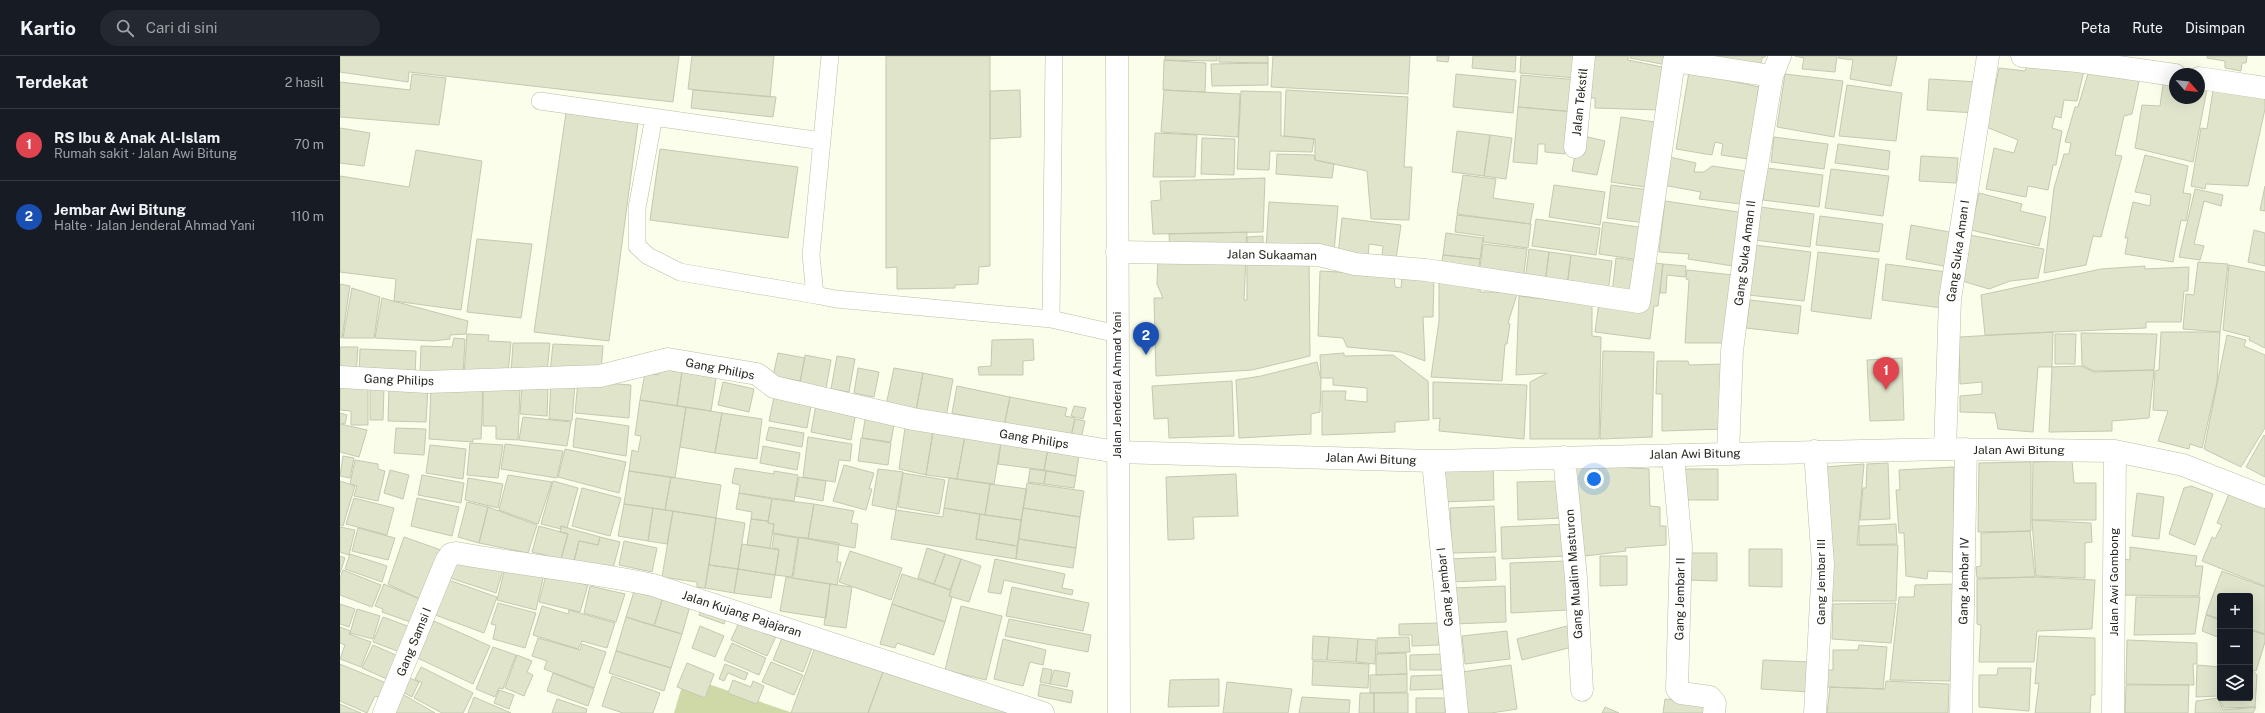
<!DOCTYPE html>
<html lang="id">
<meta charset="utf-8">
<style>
:root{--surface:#171b24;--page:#242831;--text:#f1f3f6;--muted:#9ea1a6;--line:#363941;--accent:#ea580c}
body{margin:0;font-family:"Public Sans",sans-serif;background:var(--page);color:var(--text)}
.controls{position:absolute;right:12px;bottom:12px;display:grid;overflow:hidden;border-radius:4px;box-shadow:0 4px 16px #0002}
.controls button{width:36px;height:36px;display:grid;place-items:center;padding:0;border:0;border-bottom:1px solid var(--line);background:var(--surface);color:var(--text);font:20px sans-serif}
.compass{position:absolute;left:1829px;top:12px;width:36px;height:36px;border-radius:50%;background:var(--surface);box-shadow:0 4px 16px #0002;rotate:118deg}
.you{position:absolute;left:1254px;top:423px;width:14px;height:14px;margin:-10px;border:3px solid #fff;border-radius:50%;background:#1a73e8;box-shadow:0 0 0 6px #1a73e833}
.badge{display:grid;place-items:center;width:26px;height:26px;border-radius:50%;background:var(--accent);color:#fff;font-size:13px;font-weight:700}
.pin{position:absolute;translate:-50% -33px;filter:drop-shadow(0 1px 2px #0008)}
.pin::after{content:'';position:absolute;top:21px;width:14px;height:12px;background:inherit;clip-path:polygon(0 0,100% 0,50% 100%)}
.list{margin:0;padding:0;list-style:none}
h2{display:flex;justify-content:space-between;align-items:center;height:52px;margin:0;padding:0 16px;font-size:17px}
h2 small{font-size:13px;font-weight:400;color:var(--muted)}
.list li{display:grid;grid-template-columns:26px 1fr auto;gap:12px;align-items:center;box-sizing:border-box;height:72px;padding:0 16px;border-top:1px solid var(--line)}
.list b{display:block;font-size:15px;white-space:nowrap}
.list p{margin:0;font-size:13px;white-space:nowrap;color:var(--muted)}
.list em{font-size:13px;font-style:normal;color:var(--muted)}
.icon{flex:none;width:22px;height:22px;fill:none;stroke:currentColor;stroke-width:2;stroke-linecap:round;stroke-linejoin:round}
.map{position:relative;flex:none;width:1925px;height:657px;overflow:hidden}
header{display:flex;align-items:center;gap:24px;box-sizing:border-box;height:56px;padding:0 20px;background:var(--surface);border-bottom:1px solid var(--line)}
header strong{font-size:19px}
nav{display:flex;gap:22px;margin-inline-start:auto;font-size:14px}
.search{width:280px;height:36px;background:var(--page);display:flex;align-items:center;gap:10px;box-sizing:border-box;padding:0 14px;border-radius:22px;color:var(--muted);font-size:15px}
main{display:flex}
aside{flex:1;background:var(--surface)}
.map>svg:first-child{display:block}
</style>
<header>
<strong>Kartio</strong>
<div class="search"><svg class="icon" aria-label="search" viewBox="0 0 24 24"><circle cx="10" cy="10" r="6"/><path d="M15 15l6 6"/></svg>Cari di sini</div>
<nav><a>Peta</a><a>Rute</a><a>Disimpan</a></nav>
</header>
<main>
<aside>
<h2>Terdekat<small>2 hasil</small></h2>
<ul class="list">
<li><span class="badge" style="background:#e0444e">1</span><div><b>RS Ibu &amp; Anak Al-Islam</b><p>Rumah sakit · Jalan Awi Bitung</p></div><em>70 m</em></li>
<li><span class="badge" style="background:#1a4fb4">2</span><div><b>Jembar Awi Bitung</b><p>Halte · Jalan Jenderal Ahmad Yani</p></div><em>110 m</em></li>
</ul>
</aside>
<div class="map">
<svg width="1925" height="657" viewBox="0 0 1925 657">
<rect width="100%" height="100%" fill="#fafeea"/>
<path fill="#cfd9a8" d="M345,620L453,657H334Z"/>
<path fill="#dfe4cb" stroke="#c4c9b1" d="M0,0H339L333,46L69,16L68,26L0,16Z
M352,0H434L430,41L348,33Z
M546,0H650V210L639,211L638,228L615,229V232L557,233V211L546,212Z
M825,0H877V5L825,4Z
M879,0H928V7L879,6Z
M933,0H1070L1068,38L931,31Z
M1097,0H1109L1108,6L1097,5Z
M1133,0H1176L1175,16L1132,12Z
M1181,0H1237L1235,22L1180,17Z
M1249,0H1288V4L1327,12L1319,54L1255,52V42H1246Z
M1290,0H1328L1327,9L1290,2Z
M1365,0H1426L1422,2L1421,10Z
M1455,0H1497L1495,16L1462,13L1464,2Z
M1499,0H1557L1551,30L1510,23L1513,4L1498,2Z
M1867,0H1907L1906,7H1902L1901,15L1885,12V5L1867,2Z
M824,4L866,7L865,36L823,34Z
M1688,5L1744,14L1737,45L1724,44L1721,62L1715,60L1712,72L1722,75L1716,109H1713L1708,134L1688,130L1686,141L1646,133L1654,92L1674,97L1678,84L1644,70L1648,42L1653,41L1659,12L1685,15Z
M928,7V29L872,30L871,8Z
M1750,11L1801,16L1792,58L1784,60L1775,99L1782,100L1761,181L1753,180L1746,209L1704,217L1714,132L1724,98H1729L1731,87L1725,86L1735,51H1738Z
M1349,16L1419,31L1417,40L1422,41L1408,103L1381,99L1383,88L1375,86L1372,99L1336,93Z
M72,18L106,22L99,69L0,61V26L70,34Z
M1116,18L1176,24L1173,57L1113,51Z
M1445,18L1503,25L1494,81L1437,71Z
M1181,19L1238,24L1235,56L1178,51Z
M1824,22L1835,24V42H1859V27L1868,28L1853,106L1795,92L1802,49L1820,50Z
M1589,23L1638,26L1636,57L1587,54Z
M1874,28L1925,43V53L1908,130L1866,128L1865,133L1851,130L1861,72L1867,73Z
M1507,29L1562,37L1556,85L1499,80Z
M353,34L436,41L433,61L351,52Z
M680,34L681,81L650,83V35Z
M824,34L900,38L898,81L821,76Z
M946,34L1068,41L1064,111H1072L1069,164L1031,163L1027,115L975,104V83L944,80Z
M901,35L941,36V80L974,83L972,96L930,95L929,114L897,113Z
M1178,51L1235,56L1225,89V98L1205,96V88H1198L1197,108L1173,106Z
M226,57L298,67L269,285L194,276Z
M1281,61L1321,67L1311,132L1271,126Z
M0,72L30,77L24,110L0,107Z
M1117,75L1150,79L1144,120L1112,116Z
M815,77L857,79L855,121H813Z
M1150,79L1172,82L1166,123L1144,120Z
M1239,79L1265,85L1257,119L1232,115Z
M1434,81L1488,88L1484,113L1431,106Z
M862,82L895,83L894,119L861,118Z
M1498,88L1550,95L1548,114L1495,107Z
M320,93L458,111L448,182L310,164Z
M76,94L142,105L121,254L54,245L56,223L0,216V120L69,131Z
M937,98L974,99L975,104L994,108L992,122L936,118Z
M1321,99L1356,107L1354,116H1364L1372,110L1413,116L1401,148L1359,143L1361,136L1317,128Z
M1805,99L1848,110L1843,137L1851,138L1846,165L1841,164L1833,206L1785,198L1788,182H1785L1793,146L1810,150L1811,139L1795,136Z
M1581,100L1618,102L1616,127L1579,125Z
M1427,112L1483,119L1479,151L1423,144Z
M1491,113L1549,120L1543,160L1485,152Z
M1123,119L1156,123L1153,142L1194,148L1190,168L1117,158Z
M925,122L923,176L813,178L811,145L821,144L820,125Z
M1214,129L1265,136L1260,169L1209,161Z
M1271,129L1317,135L1312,168L1267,162Z
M1925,130V155L1920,154Z
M1855,133L1883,139L1881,150L1864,145L1854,188L1864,190L1860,204L1839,201Z
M1639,137L1682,148L1680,155L1706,161L1699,190L1631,174Z
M1325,145L1405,157L1393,210L1348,203L1349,198L1319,196Z
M929,146L998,150L994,196L926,192Z
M1420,151L1474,158L1470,191L1415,184Z
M1117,159L1191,168L1188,192L1143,186L1144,180L1115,176Z
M1480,160L1543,168L1539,196L1476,189Z
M1002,162L1061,169L1055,210L1041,208L1043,190L1029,188L1028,205L998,199Z
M1196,163L1260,172L1256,199L1192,190Z
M1263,166L1313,173L1308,205L1259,198Z
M1571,169L1615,177L1609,211L1566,203Z
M1914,174L1925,177V210L1908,206Z
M907,176L906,193L830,195L829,178Z
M1106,177L1143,182L1140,203L1103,199Z
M1624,178L1704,193L1698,222L1670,225L1649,233L1619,224Z
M923,180V195H907V181Z
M137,183L192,188L181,262L127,256Z
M1143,188L1187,193L1182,232L1138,226Z
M1414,189L1471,196L1464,245L1408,239Z
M1189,193L1209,196L1204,235L1184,232Z
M1209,196L1231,199L1226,238L1204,235Z
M1478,196L1539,203L1531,263L1471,255Z
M1103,199L1140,203L1137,226L1099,221Z
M1231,199L1272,205L1267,244L1226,238Z
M906,200L904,244H907V208L969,201L970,300L912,314L816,320L814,242H823L817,228L818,202Z
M1276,202L1323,208L1318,250H1314L1310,283L1255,276L1259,246L1271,247Z
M1858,206L1888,208L1880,276L1843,273L1846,238L1854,239Z
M1323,208L1346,210L1345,221L1327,219L1326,237H1320Z
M1546,208L1607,216L1602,252L1542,244Z
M1889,209L1925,216V292L1909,284L1910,281L1883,274Z
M1805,210V213L1849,211L1848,235H1844L1841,266H1806V272L1645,279L1641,239L1761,213Z
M1347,214L1393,219L1388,287H1345L1349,224L1346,223Z
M980,215L1054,219L1055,231L1061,232L1062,220L1094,221L1093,261H1083L1085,305L1061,296L1007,291L1003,282L978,280Z
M1099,227L1141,229L1140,236H1160V234L1178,235L1168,267L1170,268L1167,288H1165L1162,325L1091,321L1099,265Z
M0,228L10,230L2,282L0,281Z
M12,232L40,241L34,282H3Z
M1179,240L1252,249V280L1261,281L1259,383H1190V326L1207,317L1176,319Z
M42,242L128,265L126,278L110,279V283L93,285L35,282Z
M1410,244L1461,250L1458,278L1406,272Z
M1713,276L1712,311H1698L1693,376L1658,373L1655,357L1620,356V340L1642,338V326L1620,328L1619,281Z
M1821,276H1880L1877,326L1862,392L1850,388L1849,393L1818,385L1828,355L1813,354L1815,315L1819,314Z
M1741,277L1817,278L1814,314L1754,315L1742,309Z
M127,278L149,279L148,285L171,286L168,318L124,319Z
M1715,278H1736L1735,308H1715Z
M1887,279L1906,284L1904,290L1925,299V372L1901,411L1864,393Z
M114,282L125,283L123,320H80L81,290L112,291Z
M693,283L694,304L683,305V319H639L638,311L651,310L652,284Z
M173,287H210L207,316L171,318Z
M213,288L263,290L261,315L210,316Z
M0,291H18L16,318L0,317Z
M20,293L76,295L75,320L19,318Z
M1263,295L1314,296L1312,381L1260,383Z
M438,297L465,302L460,325L433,320Z
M1004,297V300L1053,299L1088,325L1089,364L1055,366V376L982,379V335H1006L1005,344L1027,346V332L993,329V322H981L980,299Z
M465,299L491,304L486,333L460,328Z
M497,300L515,303L509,336L491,333Z
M1562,302L1564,364L1530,365L1527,304Z
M1317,305H1348L1349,309L1385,308L1384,373L1322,375V338H1316Z
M977,306L981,324L980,356L971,358V378L899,382L896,324L921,320Z
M1741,310L1754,316L1814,314L1809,362L1772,365V375L1709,376L1712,311Z
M518,312L539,316L534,341L514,337Z
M554,312L583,317L576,355L546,349Z
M319,313L342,316L337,350L300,344L305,317L319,319Z
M342,316H377L371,355L337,350Z
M583,317L613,323L606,361L576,355Z
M211,325L235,326L232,365L209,363Z
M238,325L291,329L289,362L235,357Z
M892,325L894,380L829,382L828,362L814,363L812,330Z
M383,326L414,333L409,356L378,349Z
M1093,326L1187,329L1184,383L1099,375L1100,362L1093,363Z
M182,329L208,331L207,360L180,358Z
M30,330L44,331L43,364H30Z
M617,330L670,341L663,375L636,362L612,357Z
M0,331H28V369H11V355L0,354Z
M49,331H88L86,366L48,365Z
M143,331L180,332L178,384L156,383V370H143Z
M91,332L143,333L141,383H133V386L89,383Z
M435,336L472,344L467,372L429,365Z
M670,341L727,352L725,360L735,362L729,389L663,375Z
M477,343L517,350L511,384L471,376Z
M300,344L346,351L335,422L289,415L292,394L298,396L301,380L295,379Z
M734,350L746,352L743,363L731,360Z
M346,351L382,357L375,397L340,391Z
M0,357L7,359L5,368L0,367Z
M382,357L422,363L417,403L375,397Z
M526,358L555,362L551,386L522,382Z
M183,361L231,366L227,390L179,384Z
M236,362L289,370L286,400L233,391Z
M735,363L745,365L741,383L731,381Z
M566,365L594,369L586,419L559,413Z
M0,368L27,374L19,401L0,396Z
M594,369L626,374L617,423L586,419Z
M429,371L464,377L462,391L426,384Z
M56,372L86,373L84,399L54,397Z
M626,374L662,380L654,428L617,423Z
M1924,379L1925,380V421L1906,411Z
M662,380L709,387L704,414L658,408Z
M468,381L512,388L510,405L499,404L495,426L463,421Z
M521,382L551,387L548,409L518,405Z
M130,387L163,389L158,422L127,419Z
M709,387L740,392L736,420L704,414Z
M165,388L223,395L217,422L161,413Z
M90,389L126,393L123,423L86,417Z
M423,390L460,397L457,414L420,407Z
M225,393L286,406L279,437L218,421Z
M3,400L14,402L10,422L0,420Z
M15,404L38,408V413L45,415L38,445L14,440L17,430L10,428Z
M1153,404L1154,444L1102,446L1101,407Z
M1732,405L1734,427H1756V464H1692L1693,406Z
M1691,406V475L1638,476L1639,407Z
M1548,407L1550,463L1520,464L1523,432H1526L1527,408Z
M1524,408L1517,489H1558L1556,545H1490L1493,492L1485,489V411Z
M504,409L534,417L529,433H532L526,454L493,445Z
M1261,410L1309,413L1310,450L1320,451V470H1326V489L1285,492L1286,495L1237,501L1233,413Z
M1614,411L1613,516L1588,515L1587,523L1566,520L1564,477H1559L1556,434H1560L1559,414Z
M395,412L434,418V415L458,419L454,445L399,437L400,429L392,427Z
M538,413L563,416L556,454L532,449Z
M690,413L706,415L704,428L688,426Z
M1345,413H1378V444H1345Z
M50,414L69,419L63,443L44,437Z
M289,415L331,421L325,454L284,448Z
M706,415L736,420L734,432L704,428Z
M563,417L605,424L599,458L558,451Z
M896,418L898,460L853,461L854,483L828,484L826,421Z
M82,419L124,427L121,447L78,439Z
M168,419L212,426L198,468L159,454Z
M331,421L381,429L376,462L325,454Z
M459,421L486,425L483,445L455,440Z
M128,422L163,428L158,452L125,444Z
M609,422L650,428L645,459L604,452Z
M0,425L15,430L3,470L0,469Z
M213,425L238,432L227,472L221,470V473L201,468Z
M1222,425L1223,462L1178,464L1177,426Z
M687,427L744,435L740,461L683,452Z
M650,428L687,433L681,464L645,459Z
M1851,430L1873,438L1855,489L1829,478L1844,432Z
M242,432L281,442L270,480L232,470Z
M1891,433L1925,450V530L1862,505L1872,481L1875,483L1882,469L1877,467Z
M399,437L432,443L428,465L411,463L412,456L396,453Z
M1797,437L1824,441L1819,483L1792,480Z
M14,442L54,452L47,479L6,468Z
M77,442L119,451L112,480L71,470Z
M432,443L474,448L468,483L433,477L434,468L428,467Z
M127,446L148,451L139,487L118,481Z
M284,448L313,452L308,485L278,480Z
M474,448L514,455L511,467L518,468L515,492L468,483Z
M1154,450L1156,496L1112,497L1110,452Z
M148,451L197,469L188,497L139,487Z
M313,452L333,455L327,488L308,485Z
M604,452L640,458L636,483L677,490L676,503L551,483L556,454L603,461Z
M683,452L740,461L736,492L679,483Z
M333,455L376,462L365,532L357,531V526L322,521Z
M640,458L681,464L677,490L636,483Z
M376,462L405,467L398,513L369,509Z
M411,463L428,465V467L434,468L430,492L407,489Z
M1692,464L1751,467L1752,486L1745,487V522L1696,520Z
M1227,468L1228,500L1162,503L1161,471Z
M1556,468L1557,488L1519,489V470Z
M199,470L228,478L221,503L192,496Z
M221,470L260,481L258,489L239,485L234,505L221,503L228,478L220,476Z
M0,471L15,474L9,499L0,496Z
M18,472L55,482L48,504L12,495Z
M1690,475L1695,521L1637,522L1636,511L1641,510V477Z
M434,478L458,482L452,521L435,519L439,493L432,492Z
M64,481L101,494L84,545L48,528Z
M260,481L280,486L272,516L234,505L239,485L258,489Z
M459,481L499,487L497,506H501L497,529L453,522Z
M679,483L736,492L733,512L676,503Z
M284,485L317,492L312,516L279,509Z
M402,488L439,494L435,519L398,513Z
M1790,491L1857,500L1855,510H1863L1859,540L1781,539L1784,503L1790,504Z
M587,492L605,498L594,528L578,522Z
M1409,493H1442V531L1409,530Z
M510,495L562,512L551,544L499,526Z
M1348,497H1377V525L1348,524Z
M10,498L47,510L42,526L5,513Z
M605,498L621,503L610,534L594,528Z
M120,499L164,511L156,537L104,520Z
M0,500L5,502L0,517Z
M1260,500H1287V529L1260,530Z
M1155,501L1156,524L1111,526L1110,503Z
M621,503L641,510L629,546L609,540Z
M655,503L725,518L722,532L733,534L732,539L664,524L661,538L648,536Z
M1226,505L1228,554L1171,557L1170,507Z
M166,508L204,518L196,554L157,544Z
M369,509L398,513L394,537L365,532Z
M398,513L435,519L431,542L394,537Z
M3,514L41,529L32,551L0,539V522Z
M1882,515L1925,531V578L1910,573V540H1880V563L1866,558Z
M562,518L611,534L609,540L612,541L605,566L552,548Z
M206,519L248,529L240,556L199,546Z
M446,521L490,528L486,562L440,555Z
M1695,521L1755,524L1752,573L1697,575L1694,606H1639L1641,569L1637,568V523Z
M103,522L157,541L144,577L90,557Z
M297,526L325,535L314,570L286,561Z
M44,528L84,545L76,568L42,556L43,553L35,550Z
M490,528L512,531L506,572L484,569Z
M1617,528L1610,625L1550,624L1559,541H1574L1575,529Z
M250,530L285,538L276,566L244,557Z
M1165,530L1166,566L1113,568L1112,532Z
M672,531L749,547L743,575L666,560Z
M325,535L352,543L342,578L314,570Z
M1796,541H1860L1855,578L1794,579Z
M158,547L196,557L185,592L153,583L156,569L151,568Z
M1556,547L1551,587L1492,583L1493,548Z
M0,548L15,553L9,571L0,568Z
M363,548L388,556L384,568L359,559Z
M552,548L605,566L594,599L557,587L555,592L540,588Z
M202,550L228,558L229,554L275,567L267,592L242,585L238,593L193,579Z
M621,550L662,560L646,624L605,614Z
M17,553L40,560L33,583L10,577Z
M1866,559L1880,564V582L1862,575Z
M402,560L438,576L427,600L391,584Z
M43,561L70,571L60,596L33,586Z
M286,561L342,578L331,612L276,595Z
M669,563L751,579L748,596L665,580Z
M94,565L150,590L133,628L71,599L86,569L91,571Z
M1099,567V589L1072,590V579H1059V568Z
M360,570L384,580L375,601L352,592Z
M1227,570L1232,591L1182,604L1177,583Z
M0,571L10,575L9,578L31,586L21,611L0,603L5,589L0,587Z
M1910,574L1925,579V586L1916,615L1910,613Z
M445,575L474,587L463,616L433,604Z
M1167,575L1170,603L1125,608L1122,580Z
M973,580L989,581L987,604H972Z
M1699,580L1755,582V639H1751L1750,657H1695L1699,627L1695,628Z
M989,581L1018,583L1016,606L987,604Z
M1069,581L1070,596L1037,597V582Z
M198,582L240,594L242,588L266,596L254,632L204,613L207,605L192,600Z
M478,583L544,613L528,657H451Z
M663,583L706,594L703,609L690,606L683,630L654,623Z
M1018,583L1036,584L1035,608L1016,606Z
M1787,584L1857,587V608H1853L1854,629L1786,628Z
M392,587L426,602L419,619L384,604Z
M33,589L58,600L47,623L22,612Z
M1519,589L1547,591L1543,633L1486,631L1487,614H1493V594H1518Z
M153,591L176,599L163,633L159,632L155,641L136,633Z
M276,595L331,612L324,635L269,617Z
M1066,597L1067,618L1036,619V598Z
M1103,598L1101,614H1070V599Z
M177,599L192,605L187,616L193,619L184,640L165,632Z
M1423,604L1471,606L1469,636L1421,633Z
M973,605L1029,608L1028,632L972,629Z
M431,606L463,619L454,639L422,626Z
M347,607L374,618L365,642L337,631Z
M0,608L46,627L40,642L35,640L27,657L0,645Z
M385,608L408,617L405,624L388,617L384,625L379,623Z
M1171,609L1177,653L1151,657H1127L1122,616Z
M1857,609L1880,611V642H1910V614H1912L1917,619L1915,651L1884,652L1878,640L1856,641Z
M81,611L133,637L123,657H102L74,642L82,627L75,623Z
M703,612L712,614L710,628L700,626Z
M1658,612H1691L1689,655L1639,651V619H1657Z
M544,613L668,657H528Z
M714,614L730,617L727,631L710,628Z
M213,617L254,633L248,650L207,635Z
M1067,618V636L1030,637V619Z
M63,619L79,626L72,641L57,633Z
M1102,619L1103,633L1070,634L1071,620Z
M272,620L320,637L313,657H283L262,650Z
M879,623V650L828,651L830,624Z
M393,624L411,631L413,625L424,630L417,648L388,637Z
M1546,625L1609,628L1608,657H1487L1490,631L1545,633Z
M887,626L952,633L948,657H883Z
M700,628L733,635L731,647L698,640Z
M1786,629H1849L1848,657H1785Z
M159,634L174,639L169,653L154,647Z
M57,635L95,657H51Z
M1020,637H1034V657H1019Z
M1034,637H1068V657H1034Z
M134,641L171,657H128Z
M962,641L1010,644L1009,657H959Z
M1076,642H1105V657H1076Z
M1878,642L1883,654L1916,651L1913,657H1855L1856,645Z
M217,643L247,653L246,657H212Z
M1325,643L1365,647L1364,657H1323Z
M0,648L21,657H0Z
M1265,651L1279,657H1262Z"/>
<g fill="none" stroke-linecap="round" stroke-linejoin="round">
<defs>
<path id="lane" d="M490,0L471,199L475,239L496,243L711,263L778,278
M200,45L482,85
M314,61L297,152V190L308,200L340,216L475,239
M711,263L714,0"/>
<path id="street" d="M1682,0L1737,5L1835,19
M1859,22L1925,32
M1235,91L1244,0
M777,196L979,199L1015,208L1086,214L1299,246L1334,5L1432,20
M0,321L87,326L260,320L328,303L417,318L434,331L573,363L777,396L1093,405L1605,393L1775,395L1843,409L1925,441
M1605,393L1610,243L1648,0
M1475,395L1483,509L1475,657
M1388,397L1392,295L1411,146L1432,20L1440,0
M1333,399L1341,490L1337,633L1341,637L1370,641L1375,647L1374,657
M1224,401L1236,522L1242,634
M1093,405L1117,657
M44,657L106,505L111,498L116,497C182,509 248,515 313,529L703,657
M1621,657L1626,393
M1773,657L1775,395"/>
<path id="primary" d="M777,0L779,657"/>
</defs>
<use href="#lane" stroke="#b9bea6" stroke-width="18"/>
<use href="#street" stroke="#b9bea6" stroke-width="23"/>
<use href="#primary" stroke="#b9bea6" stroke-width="23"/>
<use href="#lane" stroke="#fff" stroke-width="17"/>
<use href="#street" stroke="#fff" stroke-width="22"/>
<use href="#primary" stroke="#fff" stroke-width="22"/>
</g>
<g text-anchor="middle" stroke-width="3" stroke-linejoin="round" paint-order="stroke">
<g font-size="12" fill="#25271e" stroke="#fff">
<text transform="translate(1240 46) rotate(-84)" y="4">Jalan Tekstil</text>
<text transform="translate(1618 195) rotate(-82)" y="4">Gang Suka Aman I</text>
<text transform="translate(1405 197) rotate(-83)" y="4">Gang Suka Aman II</text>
<text transform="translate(932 199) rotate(1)" y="4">Jalan Sukaaman</text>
<text transform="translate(380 313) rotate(11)" y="4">Gang Philips</text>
<text transform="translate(59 324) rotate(2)" y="4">Gang Philips</text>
<text transform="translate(777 329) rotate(-90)" y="4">Jalan Jenderal Ahmad Yani</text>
<text transform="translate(694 383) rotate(9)" y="4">Gang Philips</text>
<text x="1679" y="398">Jalan Awi Bitung</text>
<text transform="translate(1355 398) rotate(-1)" y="4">Jalan Awi Bitung</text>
<text transform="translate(1031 403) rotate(2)" y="4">Jalan Awi Bitung</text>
<text transform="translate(1234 518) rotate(-94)" y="4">Gang Mualim Masturon</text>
<text transform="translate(1624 525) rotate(-89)" y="4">Gang Jembar IV</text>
<text transform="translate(1481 526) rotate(-90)" y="4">Gang Jembar III</text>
<text transform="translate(1774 526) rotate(-90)" y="4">Jalan Awi Gombong</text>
<text transform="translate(1105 531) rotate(-96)" y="4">Gang Jembar I</text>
<text transform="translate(1340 543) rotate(-89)" y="4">Gang Jembar II</text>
<text transform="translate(402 558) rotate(18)" y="4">Jalan Kujang Pajajaran</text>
<text transform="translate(74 586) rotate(-68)" y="4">Gang Samsi I</text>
</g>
</g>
</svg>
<div class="controls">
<button>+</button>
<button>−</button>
<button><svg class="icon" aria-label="layers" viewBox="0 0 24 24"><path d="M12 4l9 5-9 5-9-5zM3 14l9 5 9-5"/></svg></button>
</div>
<svg class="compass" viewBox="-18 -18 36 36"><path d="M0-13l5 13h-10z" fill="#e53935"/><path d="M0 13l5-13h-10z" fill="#9ea1a6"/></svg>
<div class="you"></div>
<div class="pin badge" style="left:1546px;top:334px;background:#e0444e">1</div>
<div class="pin badge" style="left:806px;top:299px;background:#1a4fb4">2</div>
</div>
</main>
